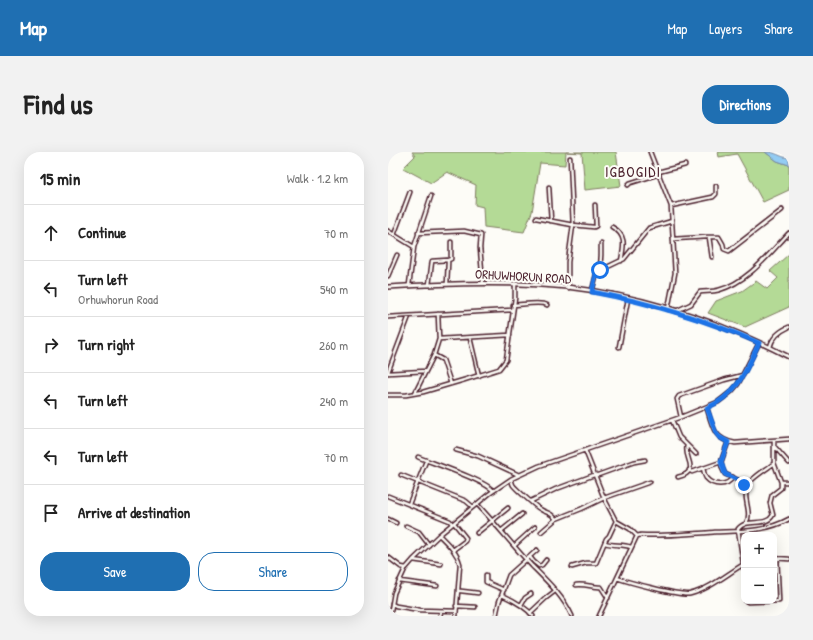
<!DOCTYPE html>
<meta charset="utf-8">
<style>
:root{--surface:#fff;--page:#f2f2f2;--text:#222;--muted:#767676;--line:#e0e0e0;--accent:#1f6fb2}
body{margin:0;font-family:"Patrick Hand",sans-serif;background:var(--page);color:var(--text)}
.controls{position:absolute;right:12px;bottom:12px;display:grid;overflow:hidden;border-radius:8px;box-shadow:0 4px 16px #0002}
.controls button{width:36px;height:36px;display:grid;place-items:center;padding:0;border:0;border-bottom:1px solid var(--line);background:var(--surface);color:var(--text);font:20px sans-serif}
.stop{position:absolute;width:12px;height:12px;margin:-9px;border:3px solid #1a73e8;border-radius:50%;background:#fff}
.stop.end{background:#1a73e8;border-color:#fff;box-shadow:0 1px 4px #0008}
.list{margin:0;padding:0;list-style:none}
h2{display:flex;justify-content:space-between;align-items:center;height:52px;margin:0;padding:0 16px;font-size:17px}
h2 small{font-size:13px;font-weight:400;color:var(--muted)}
.list li{display:grid;grid-template-columns:26px 1fr auto;gap:12px;align-items:center;box-sizing:border-box;height:56px;padding:0 16px;border-top:1px solid var(--line)}
.list b{display:block;font-size:15px;white-space:nowrap}
.list p{margin:0;font-size:13px;white-space:nowrap;color:var(--muted)}
.list em{font-size:13px;font-style:normal;color:var(--muted)}
.actions{display:flex;gap:8px;padding:12px 16px}
.actions a{flex:1;padding:9px 0;border:1px solid var(--accent);border-radius:16px;text-align:center;font-size:14px;color:var(--accent)}
.actions .main{background:var(--accent);color:#fff}
.icon{flex:none;width:22px;height:22px;fill:none;stroke:currentColor;stroke-width:2;stroke-linecap:round;stroke-linejoin:round}
.map{position:relative;flex:none;width:401px;height:464px;overflow:hidden;border-radius:16px}
header{display:flex;align-items:center;gap:24px;box-sizing:border-box;height:56px;padding:0 20px;background:var(--accent);color:#fff}
header strong{font-size:19px}
nav{display:flex;gap:22px;margin-inline-start:auto;font-size:14px}
.intro{display:flex;align-items:center;justify-content:space-between;box-sizing:border-box;height:96px;padding:0 24px}
h1{margin:0;font-size:28px}
.button{padding:10px 18px;border-radius:16px;background:var(--accent);color:#fff;font-size:14px;font-weight:700}
main{display:flex;gap:24px;padding:0 24px}
aside{flex:1;background:var(--surface);border-radius:16px;box-shadow:0 4px 16px #0002}
.map>svg:first-child{display:block}
</style>
<header>
<strong>Map</strong>
<nav><a>Map</a><a>Layers</a><a>Share</a></nav>
</header>
<div class="intro"><h1>Find us</h1><a class="button">Directions</a></div>
<main>
<aside>
<h2>15 min<small>Walk · 1.2 km</small></h2>
<ul class="list">
<li><svg class="icon" aria-label="ahead" viewBox="0 0 24 24"><path d="M12 20V5M6 11l6-6 6 6"/></svg><div><b>Continue</b></div><em>70 m</em></li>
<li><svg class="icon" aria-label="left" viewBox="0 0 24 24"><path d="M17 20v-9H6M10 6l-5 5 5 5"/></svg><div><b>Turn left</b><p>Orhuwhorun Road</p></div><em>540 m</em></li>
<li><svg class="icon" aria-label="right" viewBox="0 0 24 24"><path d="M7 20v-9h11M14 6l5 5-5 5"/></svg><div><b>Turn right</b></div><em>260 m</em></li>
<li><svg class="icon" aria-label="left" viewBox="0 0 24 24"><path d="M17 20v-9H6M10 6l-5 5 5 5"/></svg><div><b>Turn left</b></div><em>240 m</em></li>
<li><svg class="icon" aria-label="left" viewBox="0 0 24 24"><path d="M17 20v-9H6M10 6l-5 5 5 5"/></svg><div><b>Turn left</b></div><em>70 m</em></li>
<li><svg class="icon" aria-label="arrive" viewBox="0 0 24 24"><path d="M6 21V4h12l-3 4 3 4H6"/></svg><div><b>Arrive at destination</b></div></li>
</ul>
<div class="actions"><a class="main">Save</a><a>Share</a></div>
</aside>
<div class="map">
<svg width="401" height="464" viewBox="0 0 401 464">
<rect width="100%" height="100%" fill="#fdfcf7"/>
<filter id="ink" filterUnits="userSpaceOnUse"><feTurbulence type="fractalNoise" baseFrequency=".025" numOctaves="2"/><feDisplacementMap in="SourceGraphic" scale="8" xChannelSelector="R" yChannelSelector="G"/><feConvolveMatrix kernelMatrix="1 2 1 2 8 2 1 2 1" color-interpolation-filters="sRGB"/></filter>
<g filter="url(#ink)">
<path fill="#b4da96" stroke="#7f7c60" d="M24,0H228L233,34L197,38L194,1L178,0L177,13L152,11L144,60L136,80L96,75L95,55L87,53L88,33L59,20L43,31L15,16L27,4Z
M330,0H377L389,9L401,13V38L375,50L349,2L331,5Z
M401,102V155L357,175L320,161L328,149L354,139L368,129L379,137L390,126L382,119Z"/>
<path fill="#93ccf3" stroke="#7687a3" d="M377,0C389,0 391,5 401,6V13L389,9Z"/>
<g fill="none" stroke-linecap="round" stroke-linejoin="round">
<defs>
<path id="street" d="M262,0L283,54L287,121L280,157
M270,20L297,13
M240,33L242,31L271,22
M161,35L163,69
M283,54L325,45L328,42V34
M148,66L185,73L206,75L208,74L207,53
M224,75C239,83 236,94 233,109
M0,79L26,95
M30,81L76,79L93,83L92,96L95,131
M6,83L22,40
M321,85L324,105
M285,87L319,85H331L335,92L336,97L341,99L394,58
M212,118L213,103V92
M0,124L9,103
M59,132L60,111V108L63,107V90
M21,133L26,95L43,44
M41,133L44,109L60,108
M180,136V110L185,73L182,6
M204,139L209,120L236,107L261,76L284,69
M125,153C133,153 153,149 159,153
M288,159L303,152L312,140C318,139 324,140 331,138C360,130 381,102 401,81
M0,165L124,158
M82,186L91,224
M51,187L122,183
M231,195L240,147
M382,195C384,186 392,179 401,175
M46,203L55,208L63,232
M0,220L21,164
M0,221L38,219
M27,241L46,203L51,187L50,162
M0,243H18L35,240L76,228L111,217L118,208L127,146V132
M319,256C324,274 326,288 347,291L401,287
M293,265L289,247L291,244L336,228L355,223
M284,268L291,285L308,302
M340,290L333,310L334,316L337,322L354,330L359,337
M386,294L401,311
M68,298L90,304L131,323
M30,305C44,311 99,329 105,339
M315,316C316,319 316,323 318,326C325,334 339,335 345,325
M301,318L304,320L333,310
M13,323L78,349L85,355
M290,325C314,319 295,306 299,294
M123,327C124,329 124,331 125,333C127,336 149,356 152,357C159,362 160,358 168,367L153,380
M393,330H401
M0,344L62,369L64,372
M143,349L168,337L206,323H210L246,310L257,308
M21,352L38,309
M89,352C108,372 125,394 144,414C159,429 175,444 184,464
M0,367L8,371
M168,367L193,357L216,346L197,298
M228,369L242,377L249,384
M358,371C365,360 354,347 359,334C362,327 379,317 385,312
M18,374L31,380L41,393
M113,379L134,362
M89,381L120,356
M51,383C60,392 69,400 72,412L68,464
M217,391C226,394 234,392 243,395
M126,394L147,375
M65,398L77,389L78,386L66,371
M0,405L13,415L18,416L25,408L51,383L101,342L123,327L151,314L293,265L330,250L344,239L350,232L371,191
M142,405L146,410L151,414L154,413L158,408
M386,406L401,407
M25,408L53,412
M184,415L198,411H208L218,387L221,384L228,369L216,346L262,330
M356,417L350,377C359,365 378,376 385,363L382,351L384,343L393,336V330L386,311V289
M98,423V430L116,438
M229,426C240,430 292,444 302,442C322,437 339,422 356,412
M11,429L49,434
M188,433C197,432 205,435 213,435L220,446
M70,439H73L90,441
M114,443C125,448 137,454 145,464
M358,449L360,450L391,449L389,406
M4,452L8,454L32,458L68,459
M133,453L137,446L143,442
M68,454L87,455
M142,461L158,446L167,439
M2,464L6,441L17,417
M52,464L53,459
M108,464L111,450L121,423L149,398
M211,464L249,384L253,383C278,384 302,382 327,380C353,379 378,380 401,367"/>
<path id="secondary" d="M0,135C60,131 119,129 179,135C256,144 333,170 401,205"/>
</defs>
<use href="#street" stroke="#4a1f2b" stroke-width="5.5"/>
<use href="#secondary" stroke="#4a1f2b" stroke-width="6"/>
<use href="#street" stroke="#fdfcf7" stroke-width="2.5"/>
<use href="#secondary" stroke="#fdfcf7" stroke-width="3"/>
</g>
</g>
<g fill="none" stroke-linecap="round" stroke-linejoin="round" filter="url(#ink)">
<path stroke="#1a73e8" stroke-width="5" d="M212,118L208,122L204,140C263,151 316,167 371,191C358,219 350,242 319,256L328,281L331,285L340,290L333,310L337,322L354,330L356,333"/>
</g>
<g text-anchor="middle" stroke-width="4" stroke-linejoin="round" paint-order="stroke">
<g font-size="13" fill="#4a1f2b" stroke="#fdfcf7">
<text transform="translate(135 124) rotate(3)" y="5">ORHUWHORUN ROAD</text>
</g>
<g font-size="15" letter-spacing="1" fill="#4a1f2b" stroke="#fdfcf7">
<text x="245" y="25">IGBOGIDI</text>
</g>
</g>
</svg>
<div class="controls">
<button>+</button>
<button>−</button>
</div>
<div class="stop" style="left:212px;top:118px"></div>
<div class="stop end" style="left:356px;top:333px"></div>
</div>
</main>
